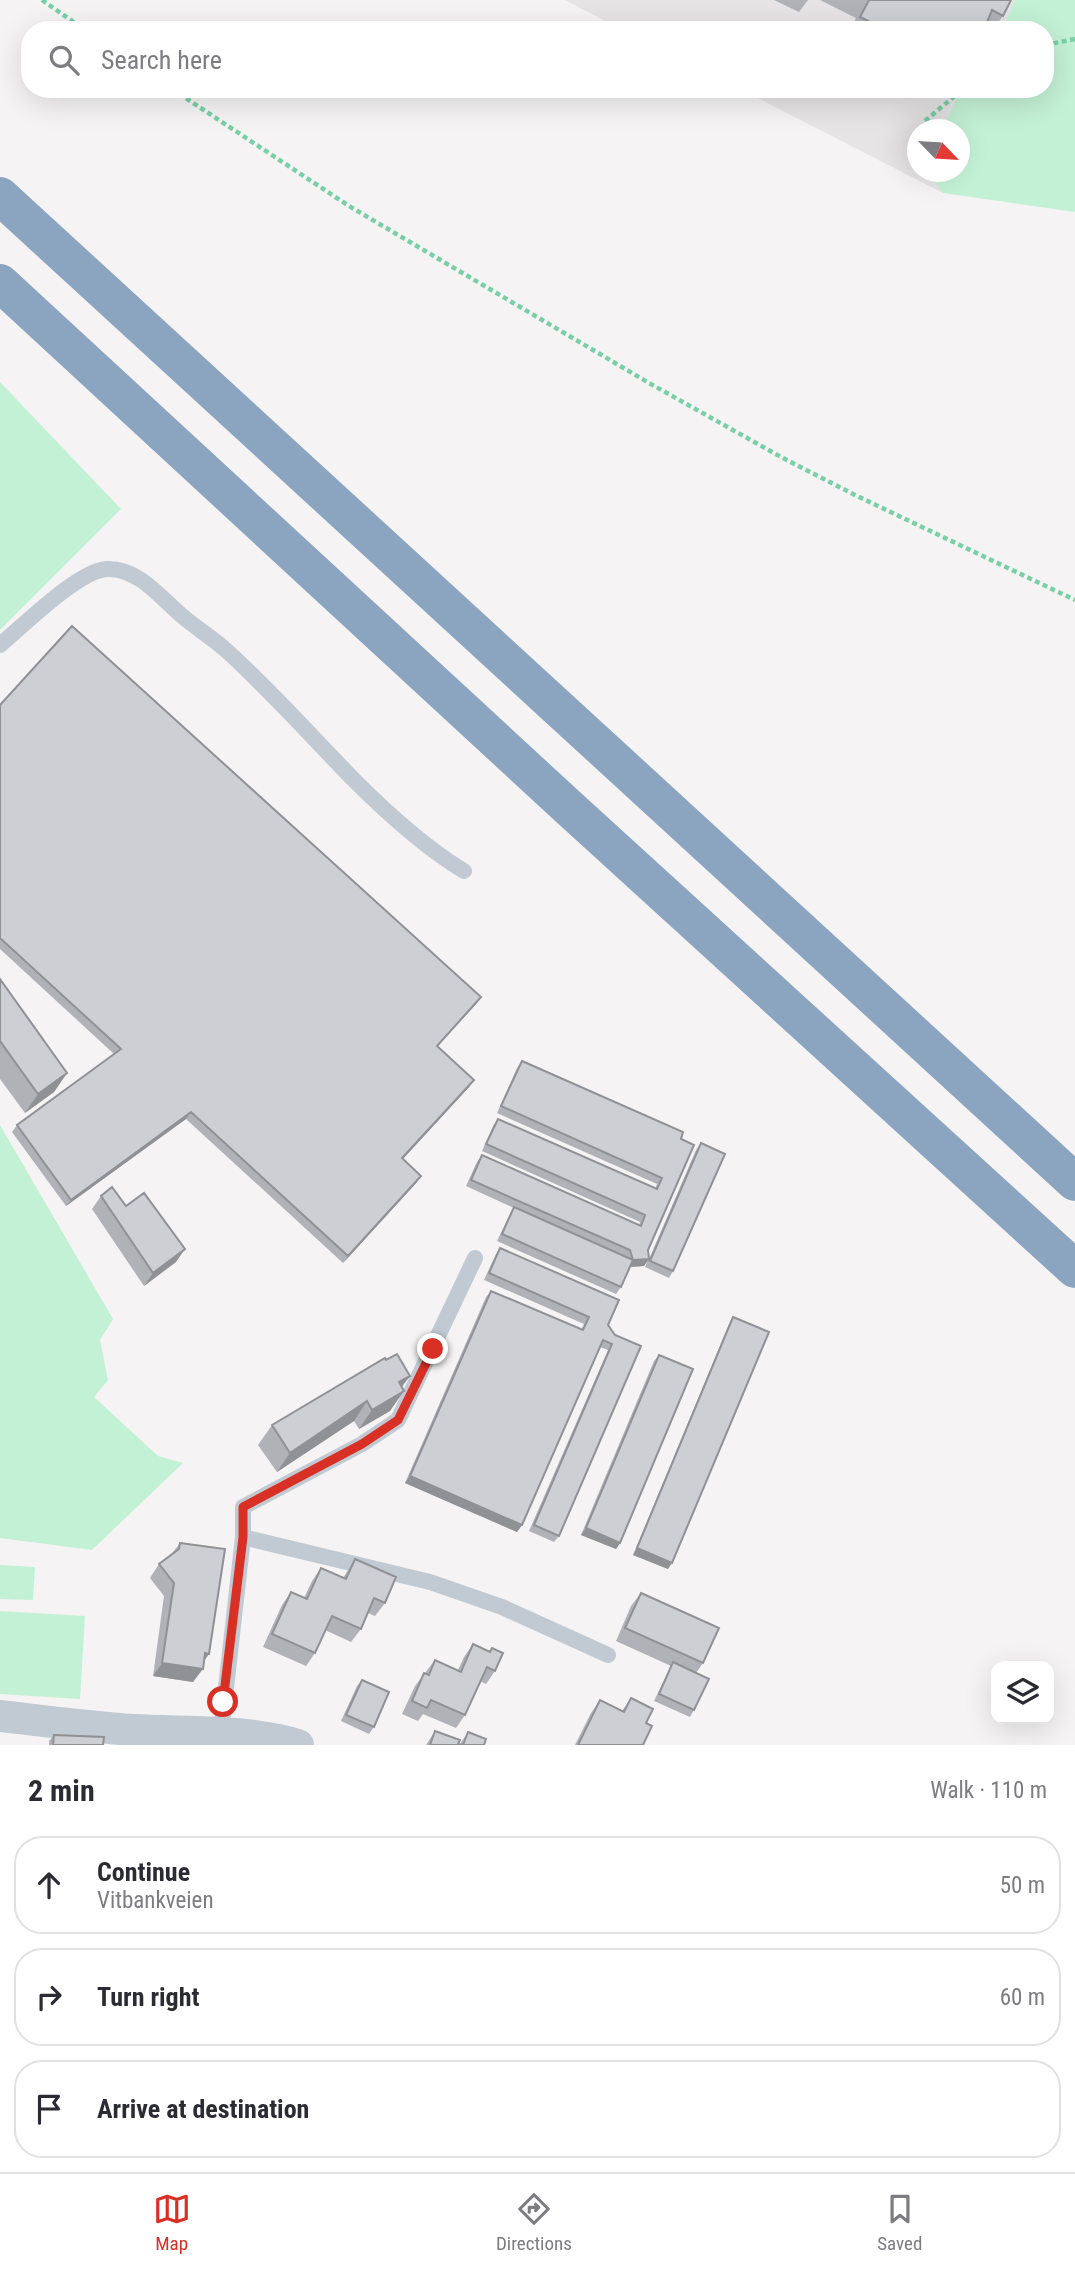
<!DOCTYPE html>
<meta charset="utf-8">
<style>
:root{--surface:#fff;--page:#f2f2f3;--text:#2b2b33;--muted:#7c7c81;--line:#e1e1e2;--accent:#d93025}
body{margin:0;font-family:"Roboto Condensed",sans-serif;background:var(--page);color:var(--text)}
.controls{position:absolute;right:21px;bottom:21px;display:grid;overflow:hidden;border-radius:14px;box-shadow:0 7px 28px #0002}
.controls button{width:63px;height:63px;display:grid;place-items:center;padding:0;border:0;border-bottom:2px solid var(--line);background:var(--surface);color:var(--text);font:35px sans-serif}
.compass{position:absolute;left:907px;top:119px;width:63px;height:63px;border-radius:50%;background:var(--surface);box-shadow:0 7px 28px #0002;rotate:115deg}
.stop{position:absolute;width:21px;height:21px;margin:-16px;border:5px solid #d93025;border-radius:50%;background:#fff}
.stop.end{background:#d93025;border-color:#fff;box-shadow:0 2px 7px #0008}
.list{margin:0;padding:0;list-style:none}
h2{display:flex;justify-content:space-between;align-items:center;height:91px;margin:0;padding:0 28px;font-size:30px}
h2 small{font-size:23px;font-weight:400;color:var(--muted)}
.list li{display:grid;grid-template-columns:46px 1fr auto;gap:21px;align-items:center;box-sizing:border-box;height:98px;margin:0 14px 14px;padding:0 14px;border:2px solid var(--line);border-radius:28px}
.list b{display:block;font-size:26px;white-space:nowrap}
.list p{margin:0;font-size:23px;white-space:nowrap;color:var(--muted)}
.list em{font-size:23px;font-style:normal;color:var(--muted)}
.icon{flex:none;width:38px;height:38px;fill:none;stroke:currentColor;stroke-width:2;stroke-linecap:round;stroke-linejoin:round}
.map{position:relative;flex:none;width:1075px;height:1745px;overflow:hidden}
.search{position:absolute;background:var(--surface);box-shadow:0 7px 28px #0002;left:21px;right:21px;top:21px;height:77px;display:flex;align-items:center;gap:18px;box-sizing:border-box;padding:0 24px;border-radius:28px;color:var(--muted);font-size:26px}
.sheet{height:427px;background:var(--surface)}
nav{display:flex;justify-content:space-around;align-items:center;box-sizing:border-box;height:98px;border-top:2px solid var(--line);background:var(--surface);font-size:19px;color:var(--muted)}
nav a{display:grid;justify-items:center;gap:4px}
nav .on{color:var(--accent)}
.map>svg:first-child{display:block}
</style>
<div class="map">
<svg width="1075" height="1745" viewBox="0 0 1075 1745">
<rect width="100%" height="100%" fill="#f5f3f3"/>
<path fill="#e6e4e5" d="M565,0H1075V7L1045,30H623Z
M740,89H995L960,130H918V172H957L943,193Z"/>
<path fill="#c3f1d5" d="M1015,0H1075V212L943,193L927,172H960V130L943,129L956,100L964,89H1045V30H1002Z
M0,382L121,509L0,630Z
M0,1125L113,1319L100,1340L108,1380L94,1397L158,1456L183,1463L92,1550L0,1538Z
M0,1565L35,1567L33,1600L0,1599Z
M0,1611L85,1616L80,1699L0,1694Z"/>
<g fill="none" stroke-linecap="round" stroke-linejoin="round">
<path stroke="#7ad0a6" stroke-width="4.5" stroke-dasharray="5 3.5" stroke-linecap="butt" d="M42,0L85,30
M1045,45L1075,39
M172,89L349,206L649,383L781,457L855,495L1075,600
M925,121L963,89"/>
<path stroke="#c1cad2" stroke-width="16" d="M0,645C23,626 79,570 107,569C138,568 160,597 181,615C196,628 213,638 227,651C272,692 312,737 354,780C387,813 424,847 464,871
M243,1537L430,1582L502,1607L608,1655
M221,1732L243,1537V1507L362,1444L398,1420L475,1258"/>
<path stroke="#c1cad2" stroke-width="32" d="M0,1716C44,1721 89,1727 133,1730C189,1733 244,1729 298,1745"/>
<path stroke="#8ba5c1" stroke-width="38" d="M0,196L1075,1182
M0,283L567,806L1075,1269"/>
</g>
<path fill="#b0b2b7" d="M774,0H808L799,12Z
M820,0H1011L1003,16L995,27L996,30H850L856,18Z
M0,705L481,997L476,1004L437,1046L474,1080L469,1087L403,1159L417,1182L343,1263L186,1119L66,1206L12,1132L17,1125L114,1054L0,949Z
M0,979L67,1073L54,1092L25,1113L0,1079Z
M522,1061L683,1132L648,1250L649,1259L696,1150L701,1143L673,1271L669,1278L645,1267L648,1260L644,1266L630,1267L621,1287L616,1294L497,1241L510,1214L514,1208L466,1186L477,1162L482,1155L639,1225L640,1222L482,1151L493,1126L498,1119L655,1189L657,1184L497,1113L517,1068Z
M101,1196L126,1206L176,1262L144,1286L92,1209Z
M500,1248L608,1325L615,1335L559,1536L554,1542L529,1531L608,1350L600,1347L522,1525L517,1532L405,1483L486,1297L491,1291L581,1330L584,1324L484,1280L496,1254Z
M733,1317L668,1569L633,1555L729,1324Z
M659,1355L620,1543L616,1549L581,1535L654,1361Z
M402,1388L390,1411L359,1429L354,1421L277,1472L258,1445L272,1425Z
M180,1543L203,1663L193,1682L153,1676L164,1596L150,1578L159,1564L170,1556Z
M355,1559L385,1603L375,1616L368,1613L361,1629L351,1642L325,1630L315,1653L306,1666L263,1647L282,1605L291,1592L304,1598L312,1581L321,1568L343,1578Z
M641,1593L703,1663L696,1673L694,1710L690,1717L654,1701L671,1666L616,1641L631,1606Z
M473,1644L490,1652L492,1648L495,1671L486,1684L480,1681L465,1715L456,1728L423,1714L418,1721L402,1714L415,1686L435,1660L458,1670L464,1657Z
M362,1680L374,1727L369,1734L341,1721L357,1686Z
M631,1698L643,1745H575L591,1713L600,1700L622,1711Z
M435,1731L460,1744L468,1732L484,1745H422H426Z
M54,1735L103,1745H49V1741Z"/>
<path fill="#909195" d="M481,997L476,1004L432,1052L437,1046Z
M67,1073L54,1092L25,1113L38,1094Z
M474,1080L469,1087L397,1165L402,1158Z
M191,1112L186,1119L66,1206L71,1200Z
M421,1176L417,1182L343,1263L348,1256Z
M185,1249L176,1262L144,1286L153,1273Z
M649,1259L644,1266L629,1267L633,1260Z
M410,1376L396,1395L399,1382Z
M404,1391L390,1411L359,1429L372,1410Z
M367,1401L354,1421L277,1472L290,1453Z
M410,1476L522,1525L517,1532L405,1483Z
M586,1528L620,1543L616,1549L581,1535Z
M637,1548L672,1563L668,1569L633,1555Z
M205,1653L209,1654L200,1667Z
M162,1663L203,1669L193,1682L153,1676Z"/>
<path fill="#cdcfd5" stroke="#909195" stroke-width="2" d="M869,0H1011L1003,16L992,10L987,22L997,28L996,30H886L860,17Z
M72,626L481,997L437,1046L474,1080L402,1158L421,1176L348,1256L191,1112L71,1200L17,1125L121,1049L0,938V705Z
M0,979L67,1073L38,1094L0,1041Z
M522,1061L683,1132L681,1139L694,1145L648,1250L649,1259L633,1260L630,1250L471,1180L482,1155L641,1226L645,1215L486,1144L498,1119L657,1189L662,1178L501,1106Z
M701,1143L725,1154L673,1271L650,1261Z
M112,1187L126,1206L144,1193L185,1249L153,1273L101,1196Z
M514,1207L633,1260L621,1287L502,1234Z
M500,1248L619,1300L608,1325L615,1335L641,1346L559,1536L534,1525L612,1344L603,1340L522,1525L410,1476L491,1291L583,1330L589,1317L489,1273Z
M733,1317L769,1332L672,1563L637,1548Z
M397,1354L410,1376L399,1382L404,1391L372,1410L367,1401L290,1453L272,1425L385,1358L386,1360Z
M659,1355L693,1369L620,1543L586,1528Z
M180,1543L225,1549L209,1654L205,1653L203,1669L162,1663L174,1583L159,1564L179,1549Z
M355,1559L396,1577L385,1603L374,1598L361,1629L332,1616L315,1653L272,1634L291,1592L307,1599L321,1568L346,1579Z
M641,1593L719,1628L703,1663L625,1628Z
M473,1644L490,1652L492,1648L503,1653L495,1671L487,1667L465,1715L431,1700L427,1708L412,1701L424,1673L429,1675L435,1660L461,1672Z
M673,1662L709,1679L694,1710L659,1694Z
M362,1680L389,1692L374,1727L346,1715Z
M631,1698L653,1709L646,1723L652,1726L643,1745H578L600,1700L624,1712Z
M435,1731L460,1740L458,1744L462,1745H430Z
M468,1732L486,1739L484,1745H463Z
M54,1735L104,1737L103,1745H53Z"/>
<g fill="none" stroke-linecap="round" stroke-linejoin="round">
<path stroke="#d93025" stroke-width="9" d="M223,1702L243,1537V1507L362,1444L398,1420L433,1349"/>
</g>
</svg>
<div class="controls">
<button><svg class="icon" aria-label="layers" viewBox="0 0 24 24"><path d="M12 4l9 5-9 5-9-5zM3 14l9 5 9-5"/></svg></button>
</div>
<svg class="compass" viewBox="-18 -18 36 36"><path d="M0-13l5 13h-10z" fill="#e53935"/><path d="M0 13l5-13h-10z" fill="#7c7c81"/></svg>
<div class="stop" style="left:223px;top:1702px"></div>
<div class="stop end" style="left:433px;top:1349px"></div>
<div class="search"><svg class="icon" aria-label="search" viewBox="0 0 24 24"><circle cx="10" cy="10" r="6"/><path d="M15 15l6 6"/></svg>Search here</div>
</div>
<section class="sheet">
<h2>2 min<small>Walk · 110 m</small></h2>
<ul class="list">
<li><svg class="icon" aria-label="ahead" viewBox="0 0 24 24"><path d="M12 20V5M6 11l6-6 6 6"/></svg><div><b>Continue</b><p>Vitbankveien</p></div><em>50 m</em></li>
<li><svg class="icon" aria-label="right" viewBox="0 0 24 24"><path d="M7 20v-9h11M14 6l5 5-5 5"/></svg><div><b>Turn right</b></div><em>60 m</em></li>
<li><svg class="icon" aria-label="arrive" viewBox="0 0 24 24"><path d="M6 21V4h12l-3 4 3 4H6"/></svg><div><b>Arrive at destination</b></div></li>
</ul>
</section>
<nav>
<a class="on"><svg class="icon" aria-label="map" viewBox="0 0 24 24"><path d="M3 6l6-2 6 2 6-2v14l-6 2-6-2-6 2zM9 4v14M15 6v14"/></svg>Map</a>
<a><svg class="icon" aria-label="directions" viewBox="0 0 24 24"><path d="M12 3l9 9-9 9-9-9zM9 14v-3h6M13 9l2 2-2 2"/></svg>Directions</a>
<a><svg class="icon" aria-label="saved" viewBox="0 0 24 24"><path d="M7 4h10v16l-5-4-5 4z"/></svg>Saved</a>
</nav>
